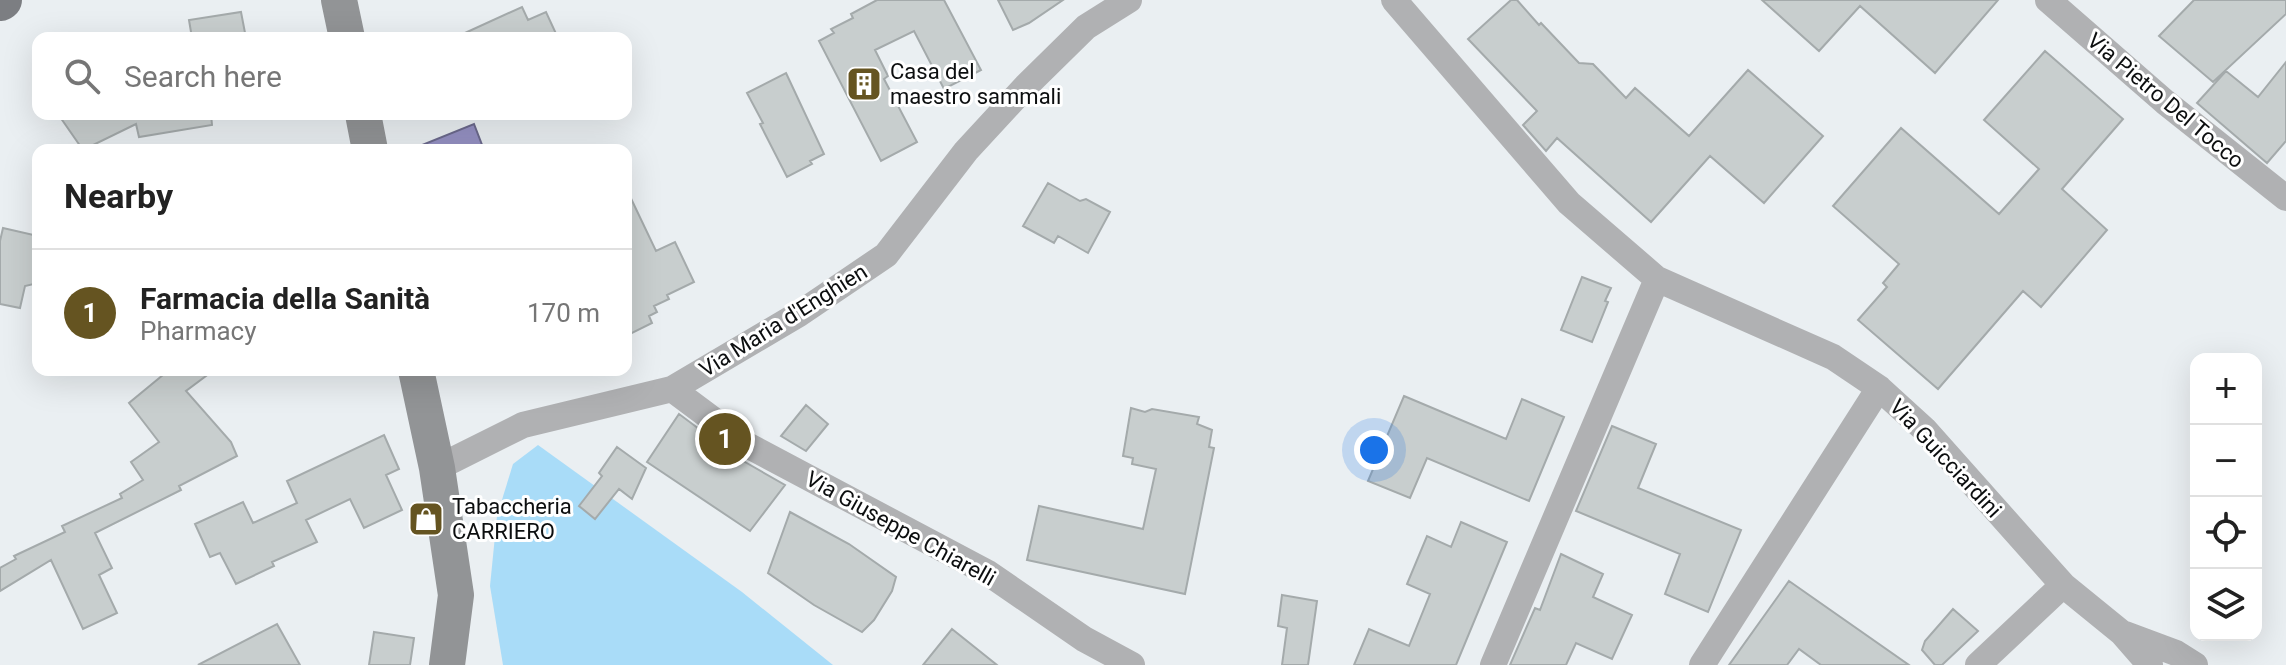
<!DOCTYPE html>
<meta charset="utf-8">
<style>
:root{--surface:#fff;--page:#f2f2f2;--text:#222;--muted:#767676;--line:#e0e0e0;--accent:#655421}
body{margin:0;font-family:Roboto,sans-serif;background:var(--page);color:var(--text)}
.controls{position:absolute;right:24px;bottom:24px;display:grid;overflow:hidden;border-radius:16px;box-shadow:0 8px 32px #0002}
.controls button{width:72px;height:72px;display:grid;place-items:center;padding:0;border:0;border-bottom:2px solid var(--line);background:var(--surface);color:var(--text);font:40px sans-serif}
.you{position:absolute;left:1374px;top:450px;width:28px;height:28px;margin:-20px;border:6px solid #fff;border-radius:50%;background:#1a73e8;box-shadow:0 0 0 12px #1a73e833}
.badge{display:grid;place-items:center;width:52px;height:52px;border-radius:50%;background:var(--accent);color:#fff;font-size:26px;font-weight:700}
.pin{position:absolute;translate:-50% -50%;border:4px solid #fff;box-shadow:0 2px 8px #0006}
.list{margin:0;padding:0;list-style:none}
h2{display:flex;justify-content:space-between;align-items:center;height:104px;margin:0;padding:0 32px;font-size:34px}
h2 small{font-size:26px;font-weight:400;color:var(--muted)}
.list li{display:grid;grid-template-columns:52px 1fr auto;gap:24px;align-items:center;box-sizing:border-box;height:128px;padding:0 32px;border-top:2px solid var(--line)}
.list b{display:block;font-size:30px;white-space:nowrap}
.list p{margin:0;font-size:26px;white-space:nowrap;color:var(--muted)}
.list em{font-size:26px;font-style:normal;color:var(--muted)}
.icon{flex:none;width:44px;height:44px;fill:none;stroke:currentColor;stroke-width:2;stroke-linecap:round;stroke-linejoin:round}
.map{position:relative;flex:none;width:2286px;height:665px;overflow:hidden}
.search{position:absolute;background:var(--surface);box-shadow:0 8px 32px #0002;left:32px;top:32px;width:600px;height:88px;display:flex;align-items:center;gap:20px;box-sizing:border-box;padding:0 28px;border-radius:16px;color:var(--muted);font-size:30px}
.panel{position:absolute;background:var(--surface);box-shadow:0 8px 32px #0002;left:32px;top:144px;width:600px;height:232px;border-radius:16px}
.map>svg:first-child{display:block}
</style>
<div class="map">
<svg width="2286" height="665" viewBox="0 0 2286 665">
<rect width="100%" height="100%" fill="#eaeff2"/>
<path fill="#a9dcf8" d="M538,445L742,592L833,665H503L490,586L497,516L513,464Z"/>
<path fill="#9591c3" stroke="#6c6a8d" stroke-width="2" d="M474,124L484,150H424L422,145Z"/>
<path fill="#c8cece" stroke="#a4aaab" stroke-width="2" d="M877,0H944L981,70L944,89L914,31L875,50L888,76L884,79L917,142L881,161L819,41L834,33L831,29L853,18L851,14Z
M998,0H1063L1029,23L1013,30Z
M1511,0H1517L1539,25L1541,23L1579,63L1593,64L1626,98L1635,88L1689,136L1748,70L1823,136L1764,203L1710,156L1651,222L1557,138L1546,151L1523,125L1537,111L1468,39Z
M1762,0H1998L1935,73L1860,6L1819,51Z
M2194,0H2286V14L2213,82L2159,36Z
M522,7L528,20L546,12L558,38H454Z
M241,12L246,38H192L189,20Z
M2045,51L2123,119L2062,189L2107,230L2041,307L2023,291L1938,389L1858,320L1887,287L1883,283L1899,264L1833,206L1901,128L1999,214L2039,169L1984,120Z
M2286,62V141L2267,163L2197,103L2226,71L2258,97Z
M786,73L824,154L810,161L812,164L787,177L760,124L763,123L747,93Z
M58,114H211L212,125L139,137L136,124L83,150Z
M1048,183L1080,201L1086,199L1110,212L1088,253L1058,236L1054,243L1023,226Z
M626,188L656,251L675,242L694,282L667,295L669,299L654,306L657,312L649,316L652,323L626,336Z
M3,228L38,236V283L25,286L20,308L0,304V241Z
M1582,277L1611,288L1605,301L1608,302L1592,342L1561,330Z
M169,370H214L186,391L231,442L237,456L179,486L181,490L95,533L112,568L99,575L117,613L83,629L51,560L0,591V568L16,559L14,556L65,532L62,526L122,498L120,494L143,480L131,462L159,442L129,403Z
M1404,396L1506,439L1522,399L1564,417L1529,501L1427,458L1410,498L1368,481Z
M806,405L828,424L806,451L781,436Z
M1131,408L1145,412L1152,409L1199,417L1197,424L1212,430L1209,447L1214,448L1185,594L1027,560L1039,506L1143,529L1156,469L1132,464L1133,458L1123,456Z
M679,414L738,458L785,485L750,531L647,462Z
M1612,426L1656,444L1638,488L1741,530L1708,612L1665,594L1680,554L1576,511Z
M384,435L399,469L386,475L402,510L364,528L350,499L306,520L317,542L272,562L274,566L236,584L220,553L210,557L195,524L243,502L253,523L297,503L287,481Z
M617,447L646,468L632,499L619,489L595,519L579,506L602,476L599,473Z
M790,512L849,544L896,577L892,591L874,620L862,632L814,605L768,573Z
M1461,522L1507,542L1456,665H1354L1369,629L1409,646L1430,594L1407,584L1427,536L1451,547Z
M1561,554L1603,574L1593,597L1632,615L1612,659L1576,643L1566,665H1510L1535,608L1540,610Z
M1789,581L1909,665H1821L1799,649L1787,665H1729Z
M1282,595L1317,601L1308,665H1282L1287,628L1278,626Z
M1953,609L1978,631L1942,665H1935L1922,650L1925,641Z
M277,624L300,665H198Z
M952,629L997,665H923Z
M374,632L414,638L410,665H369Z"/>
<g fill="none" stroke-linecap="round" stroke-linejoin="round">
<path stroke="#b0b1b3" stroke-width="26" d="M1394,0L1569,203L1657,279L1833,357L1879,388L1924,429L2063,585L2122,633L2150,665
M2048,0L2165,102L2286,198
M672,389L747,445L988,573L1084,639L1132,665
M437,468L523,425L672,389L799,314L886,255L966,151L1026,86L1086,27L1129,0
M2125,634L2176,653L2195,665
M1493,665L1657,279
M1702,665L1879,388
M1978,665L2063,585"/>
<path stroke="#929496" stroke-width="36" d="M339,0L347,38
M363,114L370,150
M416,370L437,468L456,595L447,665"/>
<path stroke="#7c7e82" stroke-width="40" d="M0,1L2,0"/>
</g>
<defs>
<symbol id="building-square" viewBox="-11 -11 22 22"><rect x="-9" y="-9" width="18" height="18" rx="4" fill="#655421" stroke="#fff"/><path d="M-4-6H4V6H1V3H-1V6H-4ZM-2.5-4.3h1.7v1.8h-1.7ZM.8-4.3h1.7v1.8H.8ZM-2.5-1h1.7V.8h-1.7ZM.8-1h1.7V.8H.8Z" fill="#fff"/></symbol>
<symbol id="shop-square" viewBox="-11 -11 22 22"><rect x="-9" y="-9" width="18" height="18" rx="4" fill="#655421" stroke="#fff"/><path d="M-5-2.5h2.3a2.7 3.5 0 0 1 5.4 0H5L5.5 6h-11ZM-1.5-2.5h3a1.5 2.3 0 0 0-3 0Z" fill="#fff"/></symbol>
</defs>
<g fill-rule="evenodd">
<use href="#building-square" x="844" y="64" width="40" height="40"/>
<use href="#shop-square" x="406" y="499" width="40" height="40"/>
</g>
<g text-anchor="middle" stroke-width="6" stroke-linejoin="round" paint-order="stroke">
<g font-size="22" fill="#0c0e0f" stroke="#fff" text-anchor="start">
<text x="890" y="79">Casa del<tspan x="890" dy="25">maestro sammali</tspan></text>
<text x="452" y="514">Tabaccheria<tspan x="452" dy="25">CARRIERO</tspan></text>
</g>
<g font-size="22" fill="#0c0e0f" stroke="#fff">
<text transform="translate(2166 100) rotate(40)" y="8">Via Pietro Del Tocco</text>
<text transform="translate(783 320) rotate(-32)" y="8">Via Maria d'Enghien</text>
<text transform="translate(1946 458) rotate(47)" y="8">Via Guicciardini</text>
<text transform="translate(901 528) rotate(29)" y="8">Via Giuseppe Chiarelli</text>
</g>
</g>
</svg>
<div class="controls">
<button>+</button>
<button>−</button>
<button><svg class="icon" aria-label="locate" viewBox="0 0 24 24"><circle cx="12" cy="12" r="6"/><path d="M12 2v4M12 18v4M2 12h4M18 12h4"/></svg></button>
<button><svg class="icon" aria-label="layers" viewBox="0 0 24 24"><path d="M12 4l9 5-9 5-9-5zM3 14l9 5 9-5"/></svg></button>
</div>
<div class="you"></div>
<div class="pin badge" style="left:725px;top:439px">1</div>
<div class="search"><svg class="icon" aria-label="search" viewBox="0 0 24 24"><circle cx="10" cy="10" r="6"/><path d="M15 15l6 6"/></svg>Search here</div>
<section class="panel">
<h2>Nearby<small></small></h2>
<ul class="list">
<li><span class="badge">1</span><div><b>Farmacia della Sanità</b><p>Pharmacy</p></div><em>170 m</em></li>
</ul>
</section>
</div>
